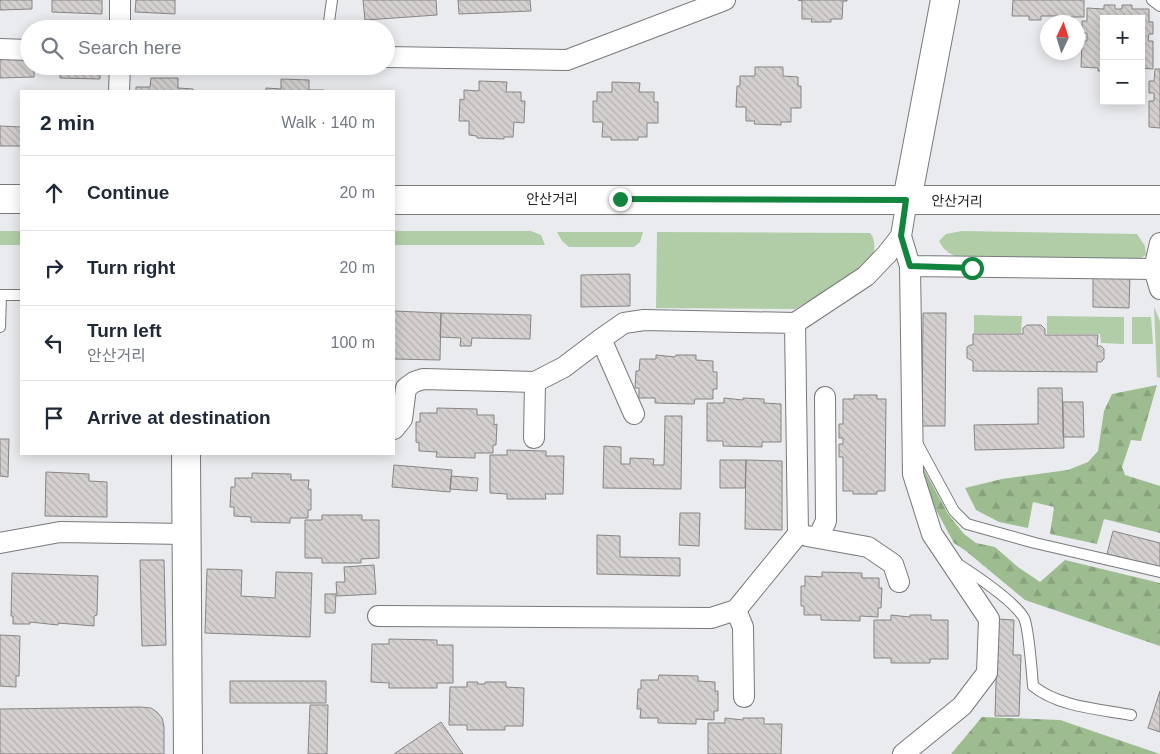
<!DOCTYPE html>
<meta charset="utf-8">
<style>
:root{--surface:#fff;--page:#f2f2f3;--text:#1f2937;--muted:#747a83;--line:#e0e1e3}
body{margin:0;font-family:Arial,"Noto Sans KR",sans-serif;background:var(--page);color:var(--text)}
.controls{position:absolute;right:15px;top:15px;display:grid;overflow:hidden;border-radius:0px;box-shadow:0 2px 12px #0003}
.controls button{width:45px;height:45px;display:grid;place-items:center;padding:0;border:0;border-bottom:1px solid var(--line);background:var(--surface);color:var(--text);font:25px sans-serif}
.compass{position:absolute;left:1040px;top:15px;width:45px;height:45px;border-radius:50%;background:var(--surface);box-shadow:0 2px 12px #0003;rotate:4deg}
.stop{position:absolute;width:15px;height:15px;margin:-11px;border:4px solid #11853e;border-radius:50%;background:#fff}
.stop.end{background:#11853e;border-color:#fff;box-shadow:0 1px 5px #0008}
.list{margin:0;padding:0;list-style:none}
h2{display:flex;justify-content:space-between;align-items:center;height:65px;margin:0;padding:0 20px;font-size:21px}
h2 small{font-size:16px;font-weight:400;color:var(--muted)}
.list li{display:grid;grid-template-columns:32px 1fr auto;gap:15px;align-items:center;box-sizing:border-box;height:75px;padding:0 20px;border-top:1px solid var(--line)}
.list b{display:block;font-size:19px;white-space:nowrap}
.list p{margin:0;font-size:16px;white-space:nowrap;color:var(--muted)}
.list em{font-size:16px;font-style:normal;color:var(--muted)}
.icon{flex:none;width:28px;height:28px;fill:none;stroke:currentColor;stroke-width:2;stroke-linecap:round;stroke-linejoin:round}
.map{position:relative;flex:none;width:1160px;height:754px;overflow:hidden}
.search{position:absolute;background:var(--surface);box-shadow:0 2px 12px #0003;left:20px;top:20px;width:375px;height:55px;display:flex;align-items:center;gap:12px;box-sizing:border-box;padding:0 18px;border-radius:28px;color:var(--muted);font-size:19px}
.panel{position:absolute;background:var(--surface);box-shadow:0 2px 12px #0003;left:20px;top:90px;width:375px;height:365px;border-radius:0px}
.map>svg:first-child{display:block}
</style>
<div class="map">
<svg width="1160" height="754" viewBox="0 0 1160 754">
<defs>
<pattern id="forest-firs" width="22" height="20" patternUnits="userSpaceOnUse" patternTransform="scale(1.25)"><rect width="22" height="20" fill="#9dbd91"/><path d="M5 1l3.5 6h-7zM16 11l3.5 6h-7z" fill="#87a27d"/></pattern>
<pattern id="building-back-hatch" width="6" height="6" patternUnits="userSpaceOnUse" patternTransform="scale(1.25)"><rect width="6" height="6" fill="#d3d0cf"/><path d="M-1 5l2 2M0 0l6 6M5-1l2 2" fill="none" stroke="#b5b2b1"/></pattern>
</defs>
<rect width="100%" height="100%" fill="#eaebee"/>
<path fill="#b1cda7" d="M0,231H21V245H0Z
M394,231H531L541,235L545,245H394Z
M962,231L1137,234L1145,246L1146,255L1138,260H973C957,257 947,256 939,241L946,234Z
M557,232H643L640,242L634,247H569L562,241Z
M657,232L870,233C877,241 874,254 872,264L795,309L656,308Z
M1154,307L1160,321V378L1157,377Z
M974,315L1022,316L1021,333H974Z
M1047,316L1124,317V344L1101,343L1100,334H1047Z
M1132,317H1151L1153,344H1132Z"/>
<path fill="url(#forest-firs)" d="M1157,385L1141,441L1131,440L1122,467L1125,475L1160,486V533L1104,519L1097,544L1050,534L1054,507L1033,502L1028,528L999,522L976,510L965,488L1002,479L1068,470L1088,462L1098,451L1104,411L1112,394Z
M921,464L948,514L964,534L976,543L995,547L1018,567L1040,582L1065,560L1160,583V646L1025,600L966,551L954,543L930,499Z
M982,717L1060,720L1160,754H951Z"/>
<path fill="url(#building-back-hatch)" stroke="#888584" d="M0,0H32V9L0,10Z
M52,0H102V14L52,12Z
M136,0H175V14L135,12Z
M363,0H436L437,15L365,20Z
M458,0H530L531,11L459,14Z
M798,0H847V1H843L842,19H831V22H811L812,19H802V1Z
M1013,0H1084V17H1068V20H1057V16H1041V20H1029V16H1012Z
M1104,5H1115V9H1122V5H1132V9H1149V22H1153V34H1149L1148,41H1153V69L1141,68V19H1104V71H1098V68L1081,67L1082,41H1087V33H1082V21H1087V8L1104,9Z
M29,55V66H34V77L0,78V56Z
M60,66H100V79L60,78Z
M755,67H783V76L798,77V86H801V108H791V122H781V125L754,124L755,121H746V107H736L737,86H740V76H755Z
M1155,69H1160V128L1149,127V101H1154V93H1149V81H1154Z
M151,78H178V88L193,89V91H136V87H150Z
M281,79L309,80V90H324V91H266V88L281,89Z
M479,81L507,82L506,92H521V101H525L524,123L514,122L513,137H504V139L477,138V136L469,135V121H459L460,99L464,100V90L479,91Z
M612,82L640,83L639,92H654V102H658V123H647V137H638V140H611V137H602L603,122H593V101H597V92H612Z
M0,126L21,127V146H0Z
M630,274V306L581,307V275Z
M1093,275H1130L1129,308L1093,307Z
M394,311L441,313L440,360L394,359Z
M441,313L531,315L530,339L472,338L471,346H460L461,338L440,337Z
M923,313H946L945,426H922Z
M1027,325H1041L1045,329V335H1098L1097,346H1101L1104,349V359L1101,362H1097V372L973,371V361L967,358V347L970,345H973V334H1023V328Z
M656,355L675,357L676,355H696V360L713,361V372H717V389H713V399H695L694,404L655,403V398H639V388H635L636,371H639L640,359H656Z
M1038,388H1062L1064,448L975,450L974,425L1038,424Z
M854,395H877V399H886L885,491H877V494H853V491H843V457H839V444H843V438H839V424H843V399H854Z
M724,398L743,400V398L764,399V403L781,404V442H762V447L723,446V441H707V403H724Z
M1063,402H1083L1084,437H1063Z
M437,408L477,409V415H494V425L497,424L496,445H493V453H475V458L436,457L437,452L419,451V443L416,442V422H420V413H437Z
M665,416H682L681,489L603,488L604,446L621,447V464H630V458L654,459L653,465H664Z
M0,439H9L8,477L0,476Z
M507,450L546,451V456H564L563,494H545L546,499H507V494L490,493V455H507Z
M720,460H746L745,488H720Z
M746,460L782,461V530L745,529Z
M394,465L452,470L450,492L392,487Z
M46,472L89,474V481L107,482V517L45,516Z
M252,473L291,474V480H309L308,489H311V510H308V518H290V523L251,522V517L234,516V507H230L231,487H235V478H252Z
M451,476L478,478L477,491L450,489Z
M680,513H700L699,546L679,545Z
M322,515H362V520H379V558L361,559V563H322V558H305V520H322Z
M1113,531L1160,543V567L1107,554Z
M597,535L620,536V557L680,558V576L597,574Z
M140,560H164L166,645L142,646Z
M374,565L376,594L337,596L336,582H345L344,567Z
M207,569L242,570L241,596L275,598L276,572L312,573L310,637L205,633Z
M822,572L862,573V578H879V588H882L881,608H878V617L860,616V621L821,620V615H804V606H801V586H805V576L822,577Z
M12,573L98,576L97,615L94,616V626L58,623V625L30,622V624H13V616H11Z
M325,594H336L335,613H325Z
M891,615L910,617V615H931V620H948V659H930V663H891V658H874V620H891Z
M998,619L1014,620L1013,655H1021L1019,716H995Z
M0,635L20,636L19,676H16V687L0,686Z
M389,639L437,640V645H453V683H437V688H389V683L371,682L372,644H389Z
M659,675L698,676V681L715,682V691H718V711H714V720L696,719V724L658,723V718H640L641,709H637L638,689H641V680H658Z
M230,681H326V703H230Z
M467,682H478L477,684H485V682H506V687L524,688L523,726H505V730H467V725H449L450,687H467Z
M1160,691V732L1148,728Z
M310,705H328L327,754H308Z
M140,707L151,708L157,712L162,718L164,726V754H0V709Z
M725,718L743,720V718H764V724H782L781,754H708V723H725Z
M441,722L463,754H394Z"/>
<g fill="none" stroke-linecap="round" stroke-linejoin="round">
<defs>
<path id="lane" d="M1152,0L1160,6
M328,29L332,0
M0,295H21
M0,327L1,295
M916,441L954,511L967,524L1035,543L1160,572
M958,564C975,575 1014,601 1024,618C1028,626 1032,673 1033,686C1059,707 1099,709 1131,715"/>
<path id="street" d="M120,0V29
M0,49L29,50
M386,57L567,60L725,0
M119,91L120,66
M907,200L901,236L910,266L1154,269L1160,243
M1154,269L1160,289
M601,339L634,414
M394,429L402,419L406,388L414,382L423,379L535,382L564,367L601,339L624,323L644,320L795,323L866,276L887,254L901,236
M534,438L535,382
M807,536L868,547L893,564L899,582
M818,538L826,521L825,397
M0,543L60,532L186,534
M736,610L743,627L744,697
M378,616L711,618L736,610L798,534L795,323
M903,754L962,706L987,673L989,619L932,534L913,474L910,266"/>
<path id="secondary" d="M907,200L945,0
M186,454L188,754"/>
<path id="primary" d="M0,199H21
M394,200H1160"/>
</defs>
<use href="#lane" stroke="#77797b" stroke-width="12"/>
<use href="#street" stroke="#77797b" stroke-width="22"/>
<use href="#secondary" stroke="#77797b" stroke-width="30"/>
<use href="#primary" stroke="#77797b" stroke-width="30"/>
<use href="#lane" stroke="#fff" stroke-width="10"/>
<use href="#street" stroke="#fff" stroke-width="20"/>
<use href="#secondary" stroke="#fff" stroke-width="28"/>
<use href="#primary" stroke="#fff" stroke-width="28"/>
</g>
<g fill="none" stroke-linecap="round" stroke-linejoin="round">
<path stroke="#11853e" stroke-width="6" d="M620,199L906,200L901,236L910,266L972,268"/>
</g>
<g text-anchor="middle" stroke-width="4.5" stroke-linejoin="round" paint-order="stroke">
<g font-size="14" fill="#202122" stroke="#fff">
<text x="552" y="204">안산거리</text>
<text transform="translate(957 201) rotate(1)" y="5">안산거리</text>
</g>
</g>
</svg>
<div class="controls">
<button>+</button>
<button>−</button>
</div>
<svg class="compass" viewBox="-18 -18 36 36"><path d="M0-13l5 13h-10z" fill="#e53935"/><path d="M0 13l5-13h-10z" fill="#747a83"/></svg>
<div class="stop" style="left:972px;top:268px"></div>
<div class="stop end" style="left:620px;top:199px"></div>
<div class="search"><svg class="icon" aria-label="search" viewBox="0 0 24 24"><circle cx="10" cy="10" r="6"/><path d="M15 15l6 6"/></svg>Search here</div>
<section class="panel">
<h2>2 min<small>Walk · 140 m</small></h2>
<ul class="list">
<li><svg class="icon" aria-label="ahead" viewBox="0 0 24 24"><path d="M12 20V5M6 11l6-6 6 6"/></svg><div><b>Continue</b></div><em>20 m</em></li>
<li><svg class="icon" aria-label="right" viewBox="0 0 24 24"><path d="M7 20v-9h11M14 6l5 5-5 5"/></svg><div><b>Turn right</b></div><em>20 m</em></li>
<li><svg class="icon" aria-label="left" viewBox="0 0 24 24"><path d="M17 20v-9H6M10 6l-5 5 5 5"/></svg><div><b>Turn left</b><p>안산거리</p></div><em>100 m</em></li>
<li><svg class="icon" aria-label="arrive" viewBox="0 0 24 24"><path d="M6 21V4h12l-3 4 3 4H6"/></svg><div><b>Arrive at destination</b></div></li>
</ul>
</section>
</div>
